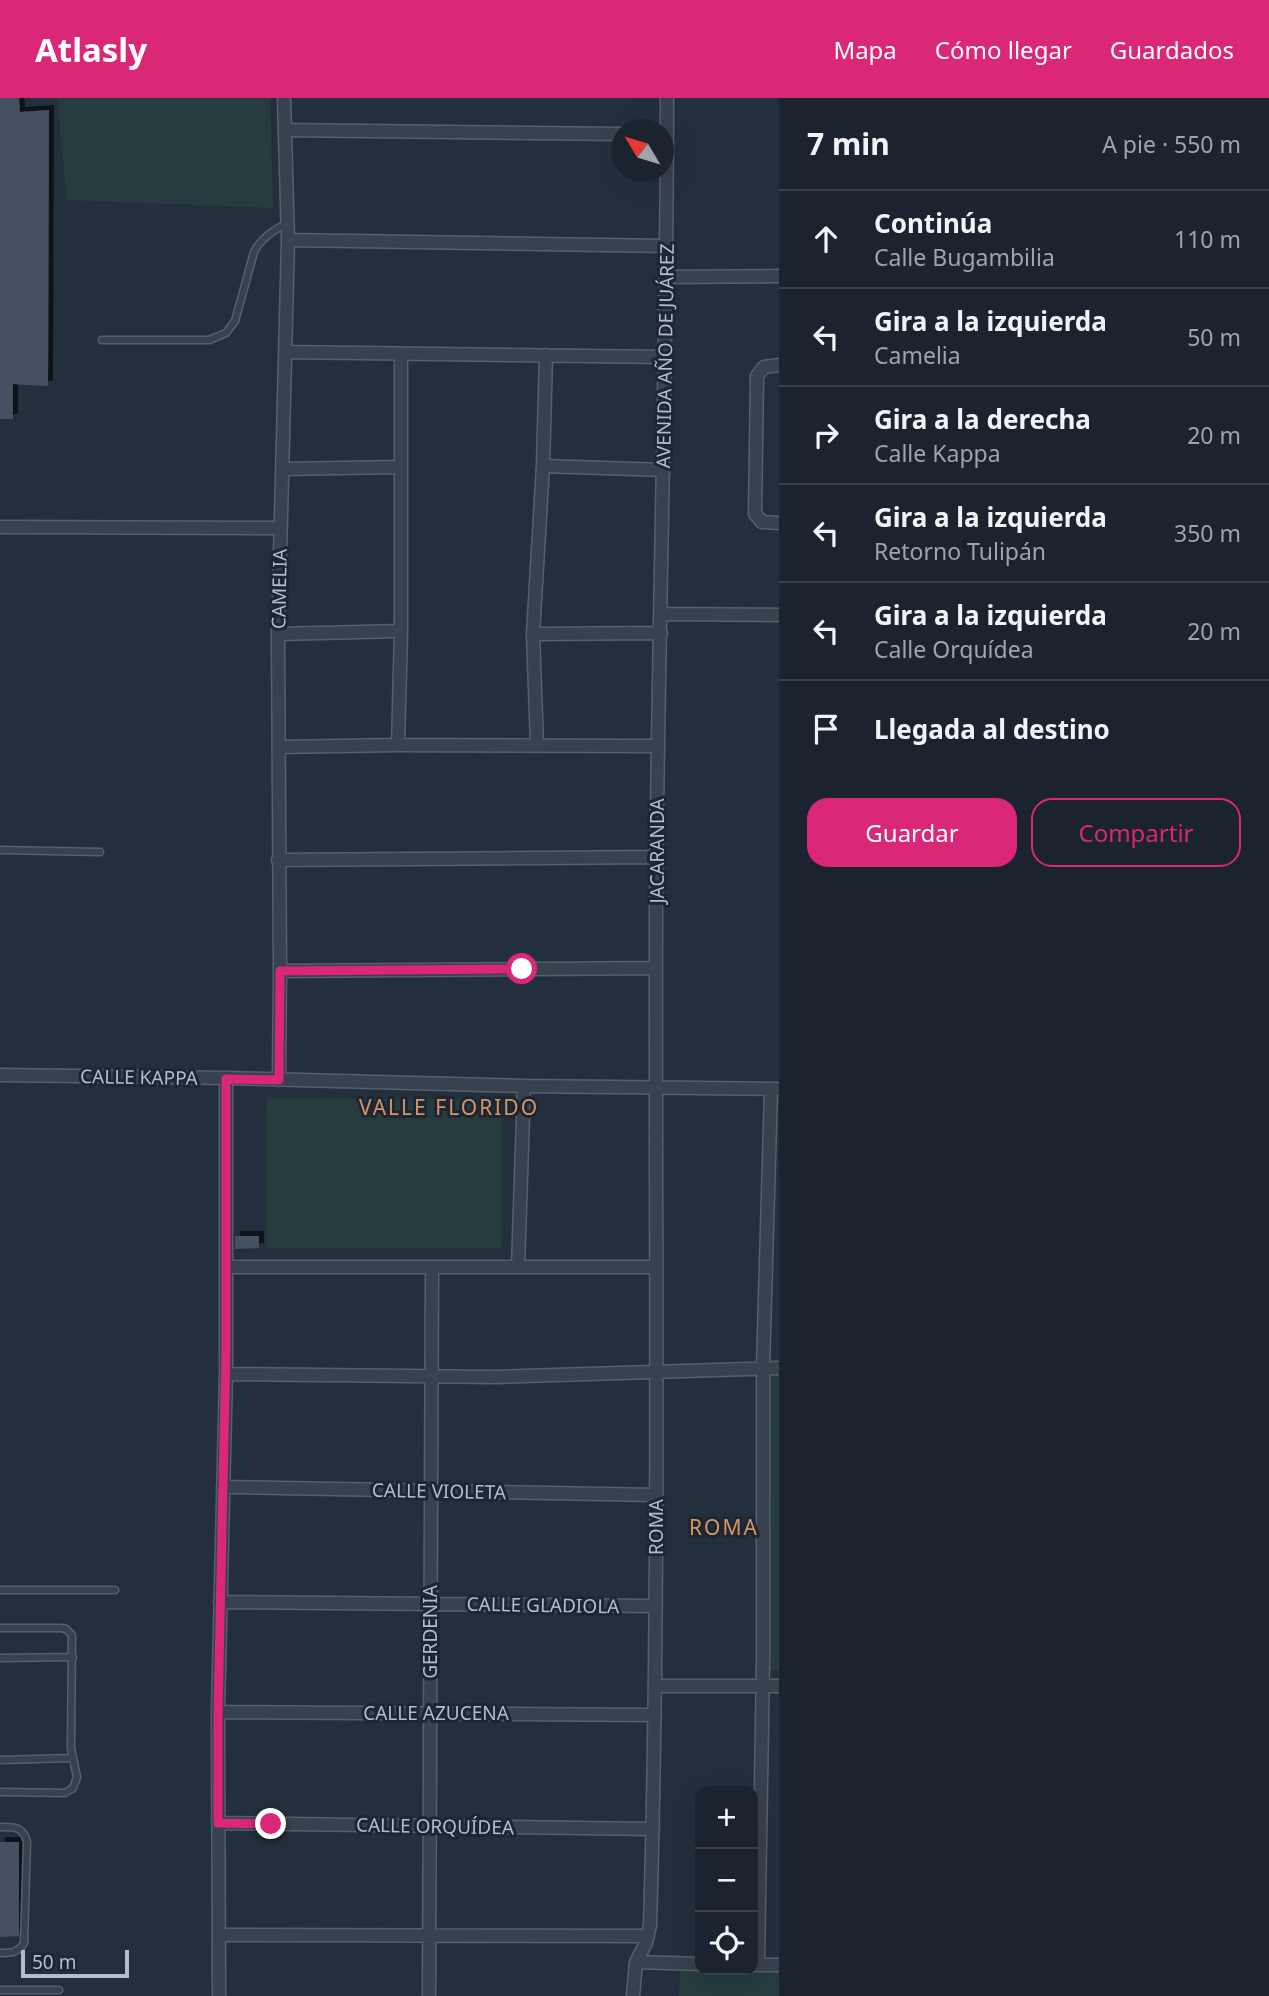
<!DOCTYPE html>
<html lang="es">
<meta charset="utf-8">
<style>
:root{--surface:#1b232e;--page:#242b36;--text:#f1f3f6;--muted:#a0a4aa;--line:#39404a;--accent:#db2777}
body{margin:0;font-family:"Noto Sans",sans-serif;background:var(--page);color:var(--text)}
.controls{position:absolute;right:21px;bottom:21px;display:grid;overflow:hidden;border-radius:14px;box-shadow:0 7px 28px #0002}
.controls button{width:63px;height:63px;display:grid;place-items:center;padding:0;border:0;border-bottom:2px solid var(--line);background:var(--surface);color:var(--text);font:35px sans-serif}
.compass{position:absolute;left:611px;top:21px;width:63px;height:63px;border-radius:50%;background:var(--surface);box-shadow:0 7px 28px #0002;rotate:308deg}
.scale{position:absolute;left:21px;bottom:18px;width:108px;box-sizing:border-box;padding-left:7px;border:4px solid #b4bcc9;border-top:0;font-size:19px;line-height:24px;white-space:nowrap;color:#b4bcc9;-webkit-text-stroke:5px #1d2633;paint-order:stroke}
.stop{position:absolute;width:21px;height:21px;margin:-16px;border:5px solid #db2777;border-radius:50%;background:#fff}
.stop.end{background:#db2777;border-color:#fff;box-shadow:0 2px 7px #0008}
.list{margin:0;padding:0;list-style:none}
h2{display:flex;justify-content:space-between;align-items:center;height:91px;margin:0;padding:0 28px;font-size:30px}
h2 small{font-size:23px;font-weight:400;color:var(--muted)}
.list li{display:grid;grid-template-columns:46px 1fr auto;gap:21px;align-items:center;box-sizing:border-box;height:98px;padding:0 28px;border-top:2px solid var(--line)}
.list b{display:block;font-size:26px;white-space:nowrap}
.list p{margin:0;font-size:23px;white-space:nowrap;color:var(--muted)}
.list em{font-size:23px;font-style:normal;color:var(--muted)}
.actions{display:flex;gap:14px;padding:21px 28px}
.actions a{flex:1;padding:16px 0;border:2px solid var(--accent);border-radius:21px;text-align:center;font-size:24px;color:var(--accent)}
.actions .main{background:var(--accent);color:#fff}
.icon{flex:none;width:38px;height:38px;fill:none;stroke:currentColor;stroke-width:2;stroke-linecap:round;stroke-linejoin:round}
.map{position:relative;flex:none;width:779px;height:1898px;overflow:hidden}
header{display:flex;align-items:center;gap:42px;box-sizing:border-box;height:98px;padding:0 35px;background:var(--accent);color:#fff}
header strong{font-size:33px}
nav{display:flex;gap:38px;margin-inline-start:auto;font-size:24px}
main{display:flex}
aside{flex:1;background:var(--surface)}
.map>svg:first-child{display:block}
</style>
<header>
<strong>Atlasly</strong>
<nav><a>Mapa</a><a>Cómo llegar</a><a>Guardados</a></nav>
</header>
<main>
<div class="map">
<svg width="779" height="1898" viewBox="0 0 779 1898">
<defs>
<filter id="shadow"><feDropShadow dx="5" dy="-5" stdDeviation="0" flood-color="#0009"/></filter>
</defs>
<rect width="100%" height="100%" fill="#242f3e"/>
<path fill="#263c3f" d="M57,0H270L273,110L67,102Z
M267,1001H502L501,1150H266Z
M768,1275H779V1572H765Z
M680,1871L779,1872V1898H679Z"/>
<path fill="#455162" filter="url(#shadow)" d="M0,0H19L20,14L49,12L48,288L13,286V321H0Z
M235,1138H259V1150L235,1151Z
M0,1744H19V1838L0,1839Z"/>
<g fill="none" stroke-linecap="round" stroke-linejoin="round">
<defs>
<path id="lane" d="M102,242H209L226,235L235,223L254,154C262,139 273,133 287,125
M0,752L100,754
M0,1492H115
M0,1530H61L66,1531L72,1537L71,1650L77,1679L73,1690L65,1695L0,1694
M0,1560L73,1559
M0,1662L73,1660
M0,1729C14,1729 23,1728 27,1744L24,1845C18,1855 11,1855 0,1855
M0,1892H59"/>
<path id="street" d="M285,32L622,36
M288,142L666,148
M665,179L779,178
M285,254L665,259
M779,267L764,269L757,278L755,416L762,424L779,425
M543,368L664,372
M282,371L400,369
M0,429L280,430
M661,516L779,517
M278,536L401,533
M533,536L661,535
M398,647L401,533V256
M537,647L533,536L543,368L546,257
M279,649L398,647L658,648
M278,762L657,759
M280,873L656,870
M0,977L226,980L524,988L777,991
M279,982L280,873L278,536L288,142L284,0
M227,1169H656
M518,1169L524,988
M226,1276L496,1279L779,1270
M223,1389L656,1397
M220,1504L656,1508
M655,1588H779
M218,1614L655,1617
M218,1725L653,1731
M220,1837L648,1838
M636,1864L700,1866
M753,1867H779
M758,1867L763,1565V1270L771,991
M219,1898L218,1614L226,1276V980
M429,1898L432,1169
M633,1898L636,1864L646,1845L650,1827C660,1488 655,1148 656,808C658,539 667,269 667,0"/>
</defs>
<use href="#lane" stroke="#565f6c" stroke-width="9"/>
<use href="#street" stroke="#565f6c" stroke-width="15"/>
<use href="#lane" stroke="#38414e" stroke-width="6"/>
<use href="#street" stroke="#38414e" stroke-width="12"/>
</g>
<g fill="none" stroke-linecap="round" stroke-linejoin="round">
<path stroke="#db2777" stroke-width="9" d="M271,1726L218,1725V1614L226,1250V981L279,982L280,873L522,871"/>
</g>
<g text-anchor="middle" stroke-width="6" stroke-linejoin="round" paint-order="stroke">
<g font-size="19" fill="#b4bcc9" stroke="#1d2633">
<text transform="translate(665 258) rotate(-89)" y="7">AVENIDA AÑO DE JUÁREZ</text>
<text transform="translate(279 491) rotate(-89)" y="7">CAMELIA</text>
<text transform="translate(657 753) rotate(-90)" y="7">JACARANDA</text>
<text transform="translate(139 979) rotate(1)" y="7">CALLE KAPPA</text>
<text transform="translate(439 1393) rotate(1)" y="7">CALLE VIOLETA</text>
<text transform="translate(656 1429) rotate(-90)" y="7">ROMA</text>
<text transform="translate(543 1507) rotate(1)" y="7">CALLE GLADIOLA</text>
<text transform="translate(430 1534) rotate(-90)" y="7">GERDENIA</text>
<text x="436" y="1622">CALLE AZUCENA</text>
<text transform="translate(435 1728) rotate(1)" y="7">CALLE ORQUÍDEA</text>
</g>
<g font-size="21" letter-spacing="2" fill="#d59563" stroke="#1d2633">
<text x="449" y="1017">VALLE FLORIDO</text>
<text x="724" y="1437">ROMA</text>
</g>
</g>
</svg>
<div class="controls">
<button>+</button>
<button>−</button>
<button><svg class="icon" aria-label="locate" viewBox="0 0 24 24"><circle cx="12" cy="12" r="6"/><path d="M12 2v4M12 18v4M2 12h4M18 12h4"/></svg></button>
</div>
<svg class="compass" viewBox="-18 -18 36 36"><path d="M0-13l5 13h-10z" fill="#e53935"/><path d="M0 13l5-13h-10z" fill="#a0a4aa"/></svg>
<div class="scale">50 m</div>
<div class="stop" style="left:522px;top:871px"></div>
<div class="stop end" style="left:271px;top:1726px"></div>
</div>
<aside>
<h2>7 min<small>A pie · 550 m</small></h2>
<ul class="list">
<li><svg class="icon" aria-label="ahead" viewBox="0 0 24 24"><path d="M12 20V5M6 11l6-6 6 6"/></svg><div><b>Continúa</b><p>Calle Bugambilia</p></div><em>110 m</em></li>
<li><svg class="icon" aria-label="left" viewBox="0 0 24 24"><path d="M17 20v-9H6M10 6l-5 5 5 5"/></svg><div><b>Gira a la izquierda</b><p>Camelia</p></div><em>50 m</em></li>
<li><svg class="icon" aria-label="right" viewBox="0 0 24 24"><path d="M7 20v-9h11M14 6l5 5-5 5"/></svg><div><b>Gira a la derecha</b><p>Calle Kappa</p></div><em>20 m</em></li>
<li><svg class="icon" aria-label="left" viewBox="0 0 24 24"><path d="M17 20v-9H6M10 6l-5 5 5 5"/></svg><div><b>Gira a la izquierda</b><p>Retorno Tulipán</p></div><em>350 m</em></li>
<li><svg class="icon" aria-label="left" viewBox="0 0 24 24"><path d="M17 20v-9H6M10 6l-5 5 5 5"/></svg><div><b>Gira a la izquierda</b><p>Calle Orquídea</p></div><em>20 m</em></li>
<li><svg class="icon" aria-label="arrive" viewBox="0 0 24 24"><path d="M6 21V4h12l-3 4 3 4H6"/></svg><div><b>Llegada al destino</b></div></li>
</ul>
<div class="actions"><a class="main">Guardar</a><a>Compartir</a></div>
</aside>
</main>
